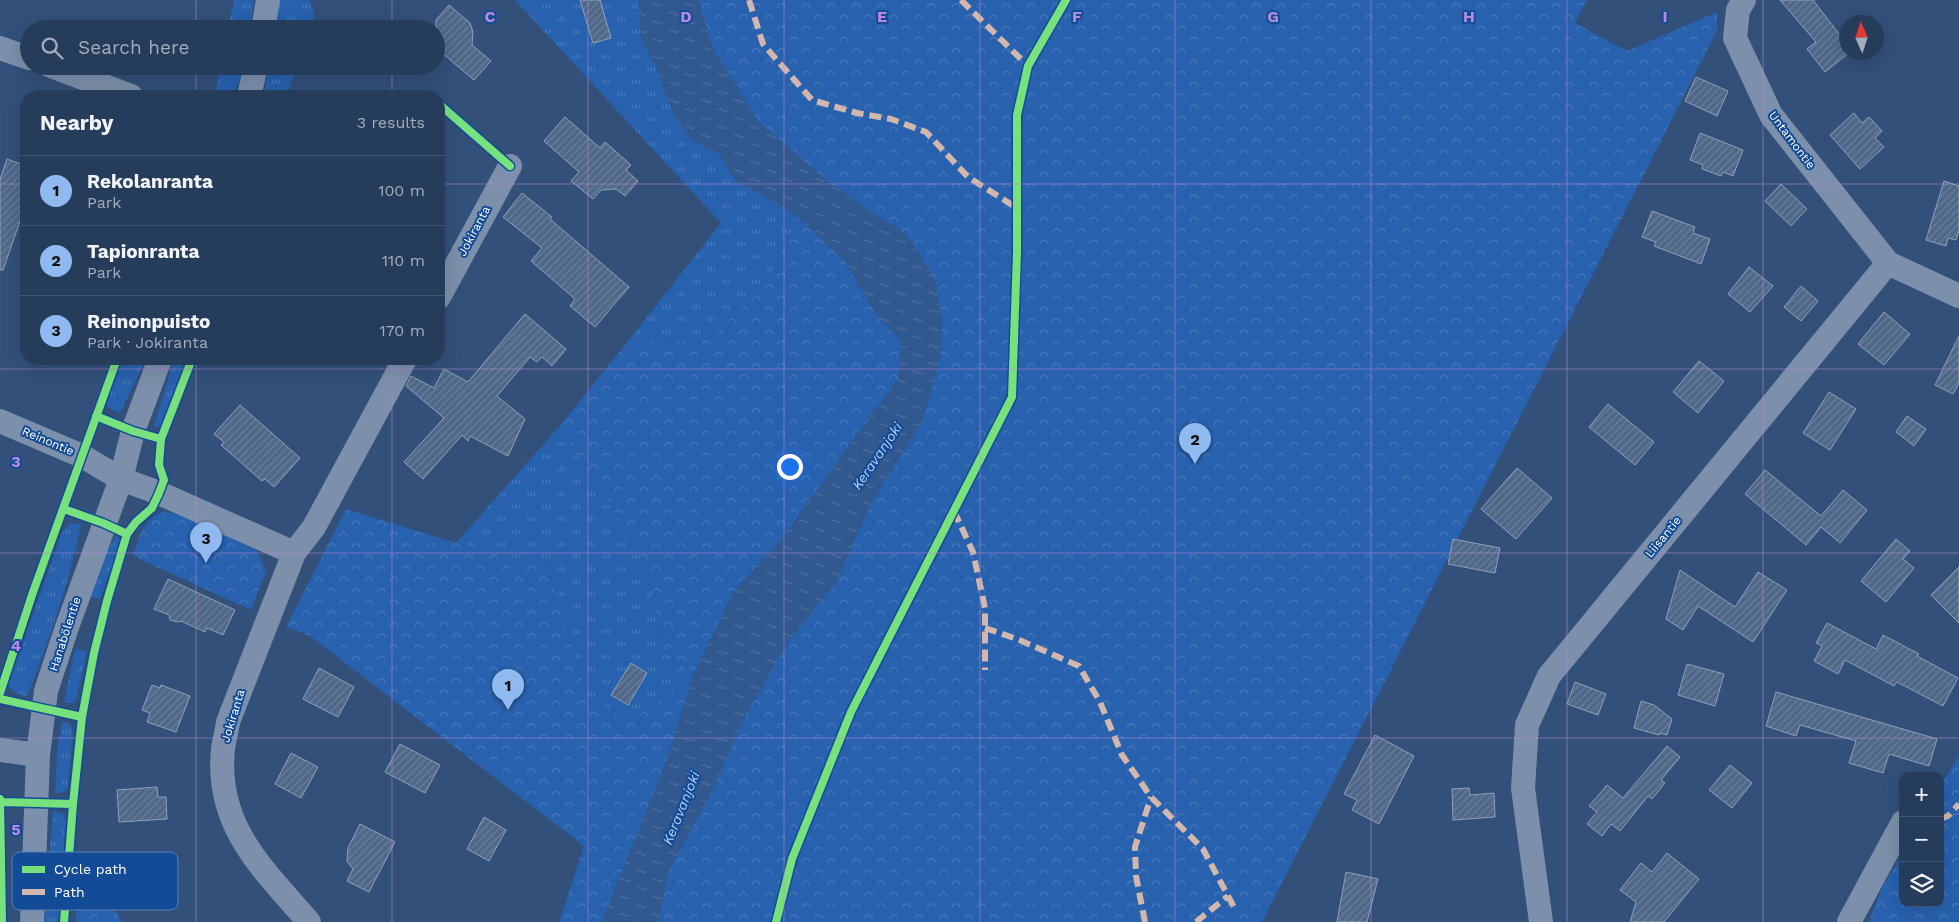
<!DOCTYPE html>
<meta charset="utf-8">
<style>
:root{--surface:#263c5b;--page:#324764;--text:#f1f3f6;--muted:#a4adbb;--line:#425671;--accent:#90b9f0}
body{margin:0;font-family:"Work Sans",sans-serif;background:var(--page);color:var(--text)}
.controls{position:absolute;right:15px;bottom:15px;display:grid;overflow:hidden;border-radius:10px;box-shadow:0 5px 20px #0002}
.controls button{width:45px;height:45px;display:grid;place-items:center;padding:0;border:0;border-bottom:1px solid var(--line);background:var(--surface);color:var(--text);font:25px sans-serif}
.compass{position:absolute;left:1839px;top:15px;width:45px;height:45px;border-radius:50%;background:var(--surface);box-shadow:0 5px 20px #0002;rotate:357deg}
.you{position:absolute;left:789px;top:466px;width:18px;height:18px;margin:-12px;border:4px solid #fff;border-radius:50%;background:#1a73e8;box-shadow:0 0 0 8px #1a73e833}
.badge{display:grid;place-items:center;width:32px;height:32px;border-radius:50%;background:var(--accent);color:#111;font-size:16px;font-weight:700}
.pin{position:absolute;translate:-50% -41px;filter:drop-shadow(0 1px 2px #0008)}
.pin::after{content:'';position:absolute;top:26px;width:18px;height:15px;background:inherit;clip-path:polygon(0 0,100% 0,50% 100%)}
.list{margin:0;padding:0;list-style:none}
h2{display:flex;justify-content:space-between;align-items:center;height:65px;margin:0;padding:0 20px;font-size:21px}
h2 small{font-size:16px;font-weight:400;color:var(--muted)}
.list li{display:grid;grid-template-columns:32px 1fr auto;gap:15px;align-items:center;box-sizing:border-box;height:70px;padding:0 20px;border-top:1px solid var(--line)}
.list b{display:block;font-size:19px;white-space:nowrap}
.list p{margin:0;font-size:16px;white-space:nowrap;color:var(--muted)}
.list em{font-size:16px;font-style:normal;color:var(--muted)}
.icon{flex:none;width:28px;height:28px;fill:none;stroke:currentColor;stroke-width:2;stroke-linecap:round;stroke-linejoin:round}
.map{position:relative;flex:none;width:1959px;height:922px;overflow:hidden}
.search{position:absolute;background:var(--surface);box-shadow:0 5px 20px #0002;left:20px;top:20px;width:425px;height:55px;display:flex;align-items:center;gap:12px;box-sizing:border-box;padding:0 18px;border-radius:28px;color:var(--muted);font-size:19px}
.panel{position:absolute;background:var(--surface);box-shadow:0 5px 20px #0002;left:20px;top:90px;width:425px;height:275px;border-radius:20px}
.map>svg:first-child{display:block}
</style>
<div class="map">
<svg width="1959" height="922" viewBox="0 0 1959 922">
<defs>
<pattern id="grass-tufts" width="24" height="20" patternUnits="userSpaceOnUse" patternTransform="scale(1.25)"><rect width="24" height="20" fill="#2861ae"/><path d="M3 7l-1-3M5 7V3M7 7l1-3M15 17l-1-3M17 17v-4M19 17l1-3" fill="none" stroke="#4879ba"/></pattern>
<pattern id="forest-crowns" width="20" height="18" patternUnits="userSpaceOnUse" patternTransform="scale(1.25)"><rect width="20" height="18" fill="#2861ae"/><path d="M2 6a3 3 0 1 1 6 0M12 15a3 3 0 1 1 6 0" fill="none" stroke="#4879ba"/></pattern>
<pattern id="water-ripples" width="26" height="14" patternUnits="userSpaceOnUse" patternTransform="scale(1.25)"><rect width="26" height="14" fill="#31588f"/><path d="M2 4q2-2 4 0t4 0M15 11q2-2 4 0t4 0" fill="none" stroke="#5071a0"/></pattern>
<pattern id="building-hatch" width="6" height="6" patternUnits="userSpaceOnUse" patternTransform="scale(1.25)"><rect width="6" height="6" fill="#4f6788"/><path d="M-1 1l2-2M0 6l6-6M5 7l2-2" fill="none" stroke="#697e9a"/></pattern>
</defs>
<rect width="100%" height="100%" fill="#325079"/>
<path fill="url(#grass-tufts)" d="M234,0H254L250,29H228Z
M280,0H310L314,14L312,29H275Z
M515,0H639L641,38L657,68L674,115L691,139L720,155L735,180L779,204L798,217L765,287L707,340L625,345L721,223Z
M220,66H243L240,81L231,96H215Z
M269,66H298L286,96H264Z
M123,359H146L120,413L108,407L107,403Z
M174,359H187L164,422L160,427H154Z
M558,428L593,475L646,564L664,651L694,674L633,720L588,699L548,565L456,543Z
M69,523L81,524C69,584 49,640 27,697L12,691L9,686L10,680L61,535Z
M116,535L119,538L120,542L100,599L89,596L105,556Z
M75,649L87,651L76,699L73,703H64Z
M62,721L69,723L73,730L68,786C65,793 62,793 55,793L58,744Z
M53,811L62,813L66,820L58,922H44Z"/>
<path fill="url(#forest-crowns)" d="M698,0H1587L1575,23L1627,51L1717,12V31L1262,922H659L667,875L746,714L789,640L837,581L869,507L941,356L863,207L824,179L758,121L713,49Z
M798,217L844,260L878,316L902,342L898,379L780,541L734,591L694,674L665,765L602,922H559L584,846L310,636L286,627L346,509L456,543L548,565L588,699L633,720L694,674L664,651L646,564L593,475L558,428L625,345L707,340L765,287Z
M164,511L190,518L256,550L266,571L251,610L133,556C140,535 142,521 164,511Z
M1959,757V922H1869L1882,887L1903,854V903H1940V786Z
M79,848L122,922H76Z"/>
<path fill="url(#water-ripples)" d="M639,0H698L713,49L758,121L824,179L863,207L906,234L934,277L942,317L941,356L922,422L869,507L837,581L789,640L746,714L714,787L667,875L659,922H602L665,765L694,674L734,591L780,541L898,380L902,342L878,316L844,260L798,217L779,204L735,180L720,155L691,139L674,115L657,68L641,38Z"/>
<path fill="url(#building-hatch)" stroke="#90a1b9" d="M580,0H600L611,38L593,43Z
M1780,0H1813L1846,43V52H1850L1825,72L1807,49L1816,42Z
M449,5L470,23L473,32L472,45L491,61L474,80L436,48V20Z
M1696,77L1728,91L1717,116L1685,101Z
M1854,113L1862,123L1869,117L1882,131L1875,138L1884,147L1860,169L1830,135Z
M565,117L600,148L605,142L631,165L626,170L638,181L625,196L616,189L601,190L593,199L571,181L579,172L544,141Z
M1700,133L1743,150L1733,176L1723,172L1721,176L1702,169L1703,165L1690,160Z
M7,159L26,166V204L3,270H0V179Z
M1944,181L1959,186V230L1956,240L1948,238L1946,246L1926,240Z
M1781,184L1807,209L1791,226L1765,201Z
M522,193L552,217L550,219L629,287L595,327L570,306L575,299L531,261L542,248L503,217Z
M1652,211L1695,227L1693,233L1710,239L1701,264L1654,246L1656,242L1642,237Z
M1749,267L1773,286L1750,312L1728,294Z
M1801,286L1818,301L1801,321L1784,307Z
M1884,312L1910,334L1884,365L1858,344Z
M525,314L566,349L552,366L542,357L537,362L530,357L497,396L525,419L508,456L470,436L468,441L462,435L423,479L404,462L444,418L406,386L411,376L434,388L444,369L468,382Z
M1959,336V383L1953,394L1935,385Z
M1699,361L1724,381L1698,413L1673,392Z
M1829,392L1856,409L1830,450L1803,433Z
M1608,404L1654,442L1635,465L1589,427Z
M240,405L300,458L274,487L265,479L262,481L221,445L224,442L214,434Z
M1907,416L1926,429L1914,446L1896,432Z
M1517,468L1552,498L1516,539L1481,509Z
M1765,470L1821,516L1843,490L1867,510L1840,543L1821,527L1806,545L1745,494Z
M1453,539L1500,548L1495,573L1448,564Z
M1896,539L1910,551L1903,559L1914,568L1886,602L1861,581Z
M1959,567V623L1931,595Z
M1680,570L1735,607L1758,572L1787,590L1753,642L1698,606L1683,630L1666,619Z
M168,579L235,610L223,635L207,628L205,632L181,621L177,622L170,620L169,615L154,609Z
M1827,623L1876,649L1883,635L1919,654L1917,656L1958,678L1943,706L1897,682L1894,686L1845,660L1838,674L1814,661L1822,646L1816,643Z
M631,663L647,673L628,705L611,695Z
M1687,664L1724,674L1715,706L1678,695Z
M319,668L354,687L338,717L303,699Z
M1575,682L1606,694L1598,715L1567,704Z
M152,685L160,688L161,685L190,696L176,732L147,722L150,713L142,710Z
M1776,692L1937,739L1929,766L1889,754L1883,773L1849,763L1856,741L1800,725L1796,736L1766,726Z
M1641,701L1654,705L1672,719L1667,735L1660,733L1659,735L1634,728Z
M1375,735L1414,756L1379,824L1352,810L1357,800L1344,794Z
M400,744L440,765L425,793L385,772Z
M1667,746L1680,757L1661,780L1665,783L1652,799L1648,796L1620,831L1611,824L1602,836L1587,824L1597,812L1589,806L1607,785L1623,798Z
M291,753L318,767L301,798L275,784Z
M1730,765L1752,783L1732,808L1709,790Z
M157,787L158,797H166L167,819L119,822L117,790Z
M1469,788L1470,795L1494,793L1495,817L1453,820L1452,789Z
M484,817L506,830L489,861L467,849Z
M360,824L395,842L369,892L347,881L353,869L347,861L348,848Z
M1667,853L1699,879L1664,922H1630L1636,902L1620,890L1641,863L1652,872Z
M1346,872L1378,879L1367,922H1337Z"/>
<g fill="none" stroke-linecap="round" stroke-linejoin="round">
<path stroke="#7c90ab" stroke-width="24" d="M1744,0L1738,10L1735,38L1771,115L1888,263
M263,29L268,0
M0,48L29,58
M51,66L131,96
M249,96L256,66
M439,297L510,166
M0,421L82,456L121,479L159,493L294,553L228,722C227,731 224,740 223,749C215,826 263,869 309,922
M294,553L314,527L405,359
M0,750L38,755
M32,922L38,755L46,691L66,630L121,479L133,431L160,359
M1541,922L1523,788L1527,725L1549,676L1888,263L1959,296
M1849,922L1903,822"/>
<path stroke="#d1b7ad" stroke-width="6" stroke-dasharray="12 6" stroke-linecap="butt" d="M749,0L763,44L812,100L857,113L891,119L926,132L968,177L1017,208
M961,0L1028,66
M954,511L973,552L985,608V670
M985,628L1017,639L1079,666L1100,702L1122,755L1151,797L1203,849L1235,909
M1940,819L1948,816L1959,804
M1145,922L1136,876L1135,847L1151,797
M1196,922L1228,896"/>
<defs>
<path id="cycleway" d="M439,104L510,166
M96,416L133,431L161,439
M64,509L103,523L127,534
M0,693L32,595L117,359
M0,699L82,717
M0,799L2,922
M1,802L73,804
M64,922L73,804L82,717L94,653L107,601L127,534L136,522L152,508L159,493L164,480L159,465L161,439L192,359
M776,922L792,859L851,712L1012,397L1017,253V115L1028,66L1066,0"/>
</defs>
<use href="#cycleway" stroke="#144b97" stroke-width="11"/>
<use href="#cycleway" stroke="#77e17e" stroke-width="8"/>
</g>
<path fill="none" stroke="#b68bdc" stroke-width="1" stroke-opacity="0.55" d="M196,0V29M392,0V29M588,0V922M784,0V922M980,0V922M1175,0V922M1371,0V922M1567,0V922M1763,0V922M196,66V96M392,66V96M0,184H26M439,184H1959M196,359V922M392,359V922M0,369H1959M0,553H1959M0,738H1959"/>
<g text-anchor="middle" stroke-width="4" stroke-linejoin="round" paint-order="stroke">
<g font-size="12" fill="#fff" stroke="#144b97">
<text transform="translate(1792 140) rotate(53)" y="4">Untamontie</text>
<text transform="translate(474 231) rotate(-62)" y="4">Jokiranta</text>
<text transform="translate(48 441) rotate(23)" y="4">Reinontie</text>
<text transform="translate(1663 537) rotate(-51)" y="4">Liisantie</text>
<text transform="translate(65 634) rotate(-72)" y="4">Hanabölentie</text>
<text transform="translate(233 716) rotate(-73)" y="4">Jokiranta</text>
</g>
<g font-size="14" font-style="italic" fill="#b2d1f9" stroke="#144b97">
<text transform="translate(877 456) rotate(-56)" y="5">Keravanjoki</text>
<text transform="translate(681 808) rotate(-68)" y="5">Keravanjoki</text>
</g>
</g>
<rect x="12" y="852" width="166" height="58" rx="8" fill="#144b97" stroke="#5a81b6" stroke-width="1"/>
<rect x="22" y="866" width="23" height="7" fill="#77e17e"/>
<rect x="22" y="889" width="23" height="6" fill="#d1b7ad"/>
<g font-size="14" fill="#fff">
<text x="54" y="874">Cycle path</text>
<text x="54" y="897">Path</text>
</g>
<g font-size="16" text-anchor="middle" font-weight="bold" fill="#b68bdc" stroke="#144b97" stroke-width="4" stroke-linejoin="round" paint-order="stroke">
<text x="490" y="22">C</text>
<text x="686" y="22">D</text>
<text x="882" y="22">E</text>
<text x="1077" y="22">F</text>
<text x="1273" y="22">G</text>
<text x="1469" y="22">H</text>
<text x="1665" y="22">I</text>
<text x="16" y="467">3</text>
<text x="16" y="651">4</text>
<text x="16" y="835">5</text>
</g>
</svg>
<div class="controls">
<button>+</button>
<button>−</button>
<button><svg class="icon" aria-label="layers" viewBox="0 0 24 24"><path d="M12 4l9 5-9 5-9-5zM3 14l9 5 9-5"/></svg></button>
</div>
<svg class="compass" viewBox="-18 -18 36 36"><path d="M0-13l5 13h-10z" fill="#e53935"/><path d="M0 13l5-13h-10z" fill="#a4adbb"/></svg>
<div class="you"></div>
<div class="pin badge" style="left:508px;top:710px">1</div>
<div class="pin badge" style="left:1195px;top:464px">2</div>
<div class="pin badge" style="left:206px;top:563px">3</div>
<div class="search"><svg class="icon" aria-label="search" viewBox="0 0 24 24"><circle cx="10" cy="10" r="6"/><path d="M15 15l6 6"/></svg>Search here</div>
<section class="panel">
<h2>Nearby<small>3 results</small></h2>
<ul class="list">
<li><span class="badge">1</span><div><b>Rekolanranta</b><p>Park</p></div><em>100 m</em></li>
<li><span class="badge">2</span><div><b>Tapionranta</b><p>Park</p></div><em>110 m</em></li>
<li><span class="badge">3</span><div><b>Reinonpuisto</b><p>Park · Jokiranta</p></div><em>170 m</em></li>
</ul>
</section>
</div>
